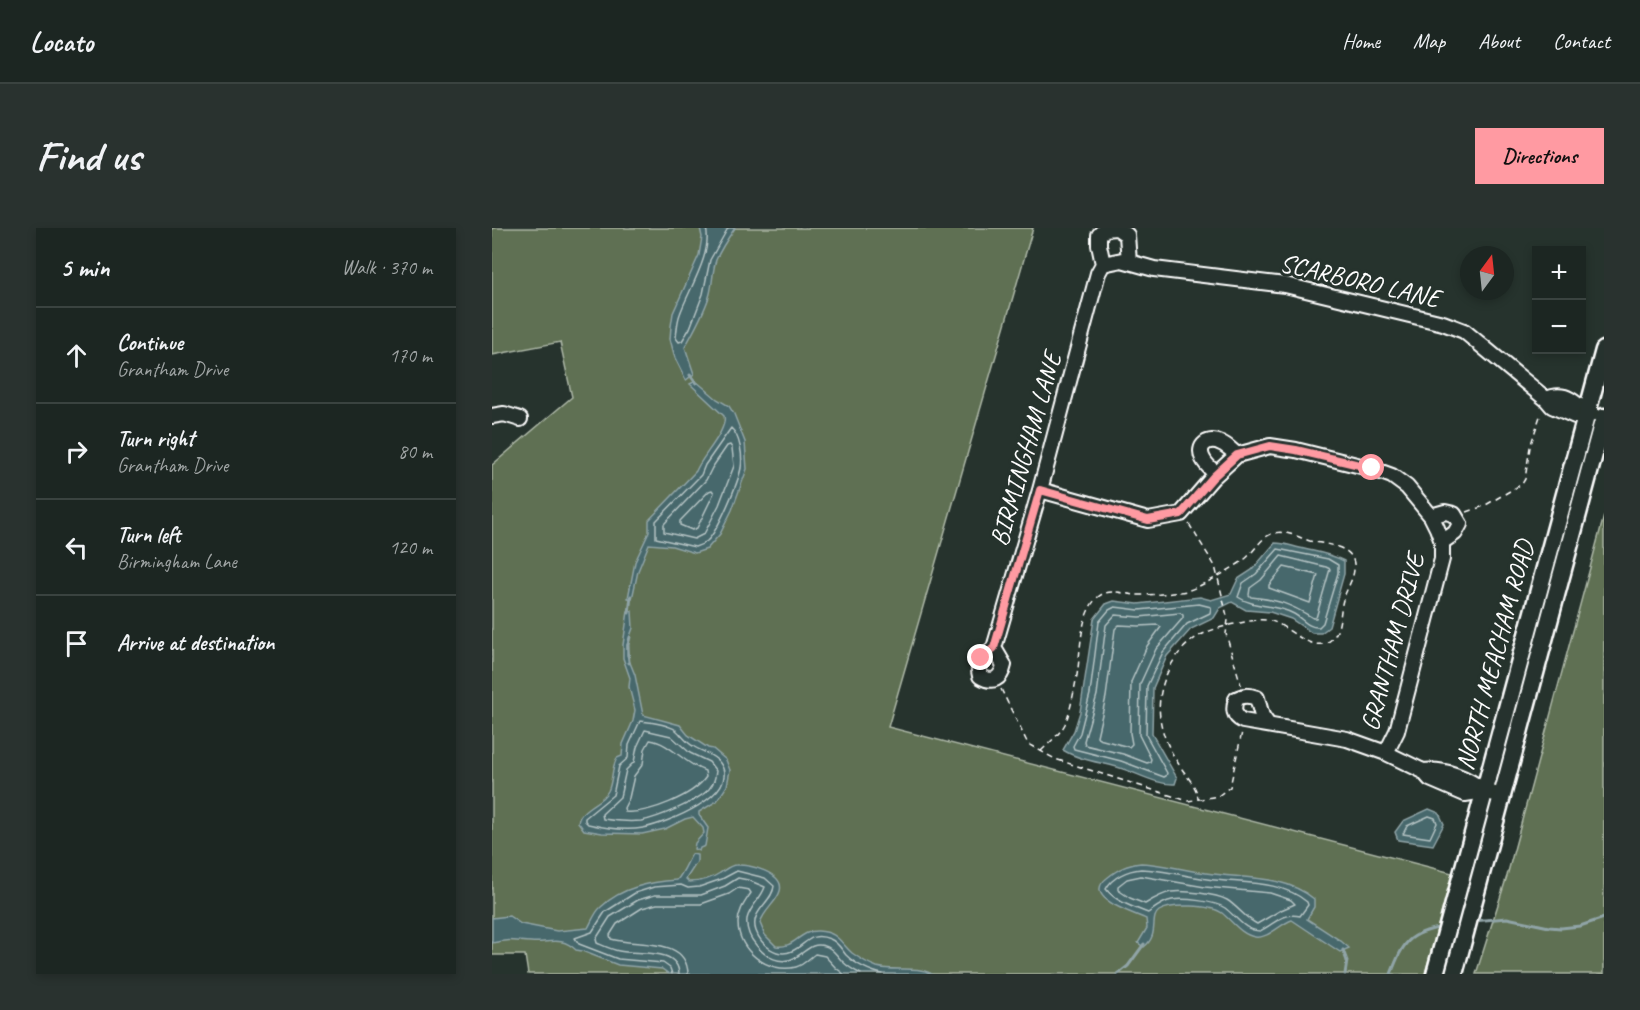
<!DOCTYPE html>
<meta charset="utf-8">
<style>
:root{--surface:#1c2622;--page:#29322f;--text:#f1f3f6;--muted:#a0a5a5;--line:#3a4340;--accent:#ff9aa2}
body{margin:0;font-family:Caveat,sans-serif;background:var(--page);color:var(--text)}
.controls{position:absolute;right:18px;top:18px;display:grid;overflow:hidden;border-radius:0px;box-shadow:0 3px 9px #0003}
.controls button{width:54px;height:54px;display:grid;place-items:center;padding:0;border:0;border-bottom:2px solid var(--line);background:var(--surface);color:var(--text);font:30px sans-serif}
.compass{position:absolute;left:968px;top:18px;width:54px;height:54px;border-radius:50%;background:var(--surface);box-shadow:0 3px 9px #0003;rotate:15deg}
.stop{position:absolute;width:18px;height:18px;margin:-14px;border:4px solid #ff9aa2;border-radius:50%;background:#fff}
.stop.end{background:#ff9aa2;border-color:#fff;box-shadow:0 2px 6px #0008}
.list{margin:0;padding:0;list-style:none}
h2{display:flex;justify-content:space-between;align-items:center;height:78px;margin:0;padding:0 24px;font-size:26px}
h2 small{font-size:20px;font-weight:400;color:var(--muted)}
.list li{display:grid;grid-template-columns:39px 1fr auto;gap:18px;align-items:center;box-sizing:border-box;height:96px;padding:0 24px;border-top:2px solid var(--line)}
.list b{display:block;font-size:22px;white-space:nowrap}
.list p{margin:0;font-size:20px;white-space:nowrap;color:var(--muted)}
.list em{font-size:20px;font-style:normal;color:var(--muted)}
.icon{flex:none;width:33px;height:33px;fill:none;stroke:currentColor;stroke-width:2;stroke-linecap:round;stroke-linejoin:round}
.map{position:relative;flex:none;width:1112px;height:746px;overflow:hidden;border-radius:0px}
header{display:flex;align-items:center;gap:36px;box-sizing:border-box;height:84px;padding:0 30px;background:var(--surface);border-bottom:2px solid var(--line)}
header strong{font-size:28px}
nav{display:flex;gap:33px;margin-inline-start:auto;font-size:21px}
.intro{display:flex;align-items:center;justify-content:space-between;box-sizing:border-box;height:144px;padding:0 36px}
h1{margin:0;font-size:42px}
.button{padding:15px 27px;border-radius:0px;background:var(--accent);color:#111;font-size:21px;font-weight:700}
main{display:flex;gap:36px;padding:0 36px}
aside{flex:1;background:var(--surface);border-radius:0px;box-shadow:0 3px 9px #0003}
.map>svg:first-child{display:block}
</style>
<header>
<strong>Locato</strong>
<nav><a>Home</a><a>Map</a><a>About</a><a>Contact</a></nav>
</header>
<div class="intro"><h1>Find us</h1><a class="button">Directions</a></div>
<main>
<aside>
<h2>5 min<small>Walk · 370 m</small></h2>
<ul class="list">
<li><svg class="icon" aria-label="ahead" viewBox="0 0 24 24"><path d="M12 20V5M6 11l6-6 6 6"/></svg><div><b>Continue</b><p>Grantham Drive</p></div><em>170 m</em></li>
<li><svg class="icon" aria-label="right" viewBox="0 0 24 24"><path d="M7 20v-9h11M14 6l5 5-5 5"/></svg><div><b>Turn right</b><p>Grantham Drive</p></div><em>80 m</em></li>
<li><svg class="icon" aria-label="left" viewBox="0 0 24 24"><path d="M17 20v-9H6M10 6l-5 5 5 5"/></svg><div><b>Turn left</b><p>Birmingham Lane</p></div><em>120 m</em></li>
<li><svg class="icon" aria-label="arrive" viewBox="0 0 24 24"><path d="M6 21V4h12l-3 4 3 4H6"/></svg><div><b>Arrive at destination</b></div></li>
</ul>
</aside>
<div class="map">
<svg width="1112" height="746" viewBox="0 0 1112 746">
<rect width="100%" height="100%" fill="#26332d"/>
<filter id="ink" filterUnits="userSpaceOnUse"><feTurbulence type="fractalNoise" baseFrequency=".0167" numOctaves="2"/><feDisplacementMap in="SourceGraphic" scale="12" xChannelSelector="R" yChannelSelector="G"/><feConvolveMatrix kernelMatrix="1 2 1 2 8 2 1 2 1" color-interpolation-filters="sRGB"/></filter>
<g filter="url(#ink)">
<path fill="#5e7052" stroke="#aeb8a8" stroke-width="1.5" d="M0,0H541L396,499L960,645L933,746H36L33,727H0V237L80,169L68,114L0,127Z
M1112,288V746H984L1015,648Z"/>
<path fill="#46686c" stroke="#90a4a7" stroke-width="1.5" d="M208,0H243C236,10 229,20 224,32C220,44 221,57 217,69C211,87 202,103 193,119L202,146L194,152L183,130L178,111L179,98L181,85L207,27L210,9Z
M204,153L225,171L237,178L242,186L253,214L255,241L240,282L228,306L215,321L203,325L180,318L157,316L146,343L140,371L136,370L143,334L157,304V292L204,243C210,228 236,202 232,188L198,156Z
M783,315C793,315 799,318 808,320C824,324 837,325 852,333V346L837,399L829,405H820L799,391L778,384L754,382L740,374L728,380L722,390L699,401L675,428L661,460L660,506L685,550L683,556C663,557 644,544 625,539C607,534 587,532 571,522L582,503L588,484L602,391L614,376L622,373L646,376L708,369L719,372L739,366L746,351L760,342Z
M136,383H140L141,400L135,417V427L143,447L151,487L188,497L196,507L216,520L221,521L234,532L238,542L235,558L225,573L207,584V587L216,600L213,618L208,620L207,623L202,621L203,615L212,605L211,600L201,589L193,591L173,601L150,606L110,605L92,602L86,594C90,578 109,576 116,563C121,553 119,540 125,530L130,528L131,516L141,493L143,482L137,459L138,450L131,430V417Z
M937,581L947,585L952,596L941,617L906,612L903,604L911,593Z
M200,626L205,627V634L194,651L197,654C207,654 219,651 228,645C233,642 238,637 244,637C257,636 293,645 288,663C285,674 272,682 268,695L273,707L284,718C303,721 307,702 326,703C346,704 347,713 360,725C367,730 377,736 385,739C403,744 424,737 440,746H177L170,741L126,737L90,723L84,722C69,707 56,716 39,714C21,713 17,711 0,715V690L17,688L29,696L65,703L96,700C100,693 103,684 109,679C130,659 158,654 185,652C192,644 195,634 200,626Z
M649,635C671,636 692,642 714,645C751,651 791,646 822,671V679L815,691L849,713L857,720L848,724L800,692C788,696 776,711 763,709C749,707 740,693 730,685C719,677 679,675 667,683C657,690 668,707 652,719L646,715L655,700L654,691C642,685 589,670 615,650C626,641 634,637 649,635Z"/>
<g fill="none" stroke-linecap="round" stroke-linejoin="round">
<path stroke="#b5c3c4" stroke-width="1.5" d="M214,0C221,25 196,63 188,86C185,94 185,102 184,110L187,114L190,113L198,100L211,66L218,32L236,0
M239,200C248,208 251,228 249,240C246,255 226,303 215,313C211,316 207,318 203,319L164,310V293L209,247L213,237Z
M238,217L240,220L242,238L227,277L212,306L202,311L172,304V296L214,252L220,240L235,218Z
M220,262L222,265L205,300L200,302L188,297V293L217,263Z
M786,321L836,331L846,337V345L831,395L827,399C816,400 811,391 802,386C784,376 762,380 746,369L751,355L764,346Z
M789,328L834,339L838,341L824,390H821C798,376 787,372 759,369L757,367L758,360L769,352Z
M792,339L826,347L818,375L777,360V357Z
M707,376L719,379L718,385L695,396L671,424L655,458L654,507L675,545L674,548L672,549L629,533L582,521L581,518L588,505L598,466L607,394L617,382L623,379L647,382Z
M688,385L691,387V390L664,421L648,456L647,507L659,531L658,534L655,535L631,526L593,517L592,513L605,467L614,397L623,387L647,389Z
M627,397L647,398L666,397L669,399L655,418L639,454L638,505L640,516L637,519L607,511L605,508L614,469L623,401Z
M148,493C158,494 175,496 184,502C190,507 194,514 201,518C210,524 221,526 228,535C251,566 173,596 151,600C134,603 113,600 96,596L93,593V590L121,567L127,538L136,530L137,517Z
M153,502L179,508L198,525L217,534L224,543C223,551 222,555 217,561C206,573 166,590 149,593C137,594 123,593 111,591L110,586L128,569L134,542L142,534L145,519Z
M158,512C179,515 192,536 213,543L214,549C201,568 156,586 133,584L132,580L137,570L142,548L151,536L153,521Z
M937,588L943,590L945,595L938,610L911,606L915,598Z
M649,641C671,642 693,648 715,651C747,656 788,651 815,674L816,677L808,688C790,684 783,696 768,703C752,703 744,688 733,680C723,673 691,670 680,672C670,674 663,680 656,685C641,679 624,674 614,661C620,649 636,642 649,641Z
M649,648L713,659L778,665L799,672L803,676L789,682L765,696C753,690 746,679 735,672C724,666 692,662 679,664C670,666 661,671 653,676L638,670L626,662V658L635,651Z
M180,746L178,740L171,735L126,731L87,716L83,710L100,704L113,684L143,665L162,659L189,657L196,660L207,659L230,651L245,643L273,650L282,658C281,674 257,683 264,703C269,717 285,730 300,723C315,716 318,703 338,711C346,714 349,721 354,727C363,736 379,744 391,746
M187,746C186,719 146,727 127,723C120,722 112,718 105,715L104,711L118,689L146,672L163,667H209L233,658L246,650L256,652L273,659C269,671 258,678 255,691C254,700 258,710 264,717C273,729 289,738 304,729C315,723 319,714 333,718C341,720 344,727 350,733C355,738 363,743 369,746
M196,746C195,708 144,719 119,711L118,707L125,696L150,680L165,676H209L237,666L246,660L257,662L259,665C253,674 246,683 246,695C246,723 276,746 304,739C312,737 317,730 323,726L333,728L344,740L352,746"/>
<path stroke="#90a4a7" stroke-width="3" d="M198,147L204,155
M137,385L139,368
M137,435L136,417L138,409
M981,693L1015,690L1057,699L1069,700L1088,698L1112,690
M851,722L855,733L853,746
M626,746L636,738L652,716
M899,746C911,715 916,705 951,699"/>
<defs>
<path id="minor" d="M625,0L635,7L637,34
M611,36L607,17V7L613,1L624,0
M1054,171C1078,161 1083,180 1100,185
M0,188L12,186L28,191
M724,246C720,242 714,237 711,231C704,217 717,209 729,215C735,217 740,223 745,227
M548,262L656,292L689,286L721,249L745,227L778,218L804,222L881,241L900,248L915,259L939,288L945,300L950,314V331L905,503L894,525
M939,288L953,284L962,286L968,296L963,305L950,314
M502,420C491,429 484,433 488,448C501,456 509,451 512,437L502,420L548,262L606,45L611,36L630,32L662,41L793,57L951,95L972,103L1054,171L1060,178L1083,188L1095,183
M775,495L770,488L765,470C756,467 751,467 744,471C741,481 741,488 751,493L855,511L894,525L931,543
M992,563C976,550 952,540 931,543L938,551L973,566L992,563L1010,568"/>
<path id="major" d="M943,746L1112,122
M962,746L1112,189"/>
</defs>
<use href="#minor" stroke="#fff" stroke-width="18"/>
<use href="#major" stroke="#fff" stroke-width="21"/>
<path stroke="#fff" stroke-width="1.5" stroke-dasharray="6 4.5" stroke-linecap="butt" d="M975,284L992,278L1030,256L1033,251L1038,219L1049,185
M697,296L723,338L736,392L734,406L749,457
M509,461L536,516L563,531L696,573L726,568L738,559L750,504
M549,523C557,515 568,506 573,496C579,481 582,463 585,447C589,425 587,387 605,370C616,359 631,366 644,367C660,367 678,366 694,363C707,360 742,340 753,331C763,323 770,307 783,305C794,302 808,310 818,313C835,317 865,317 862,342C861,352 854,362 851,372C848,382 849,397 843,407C825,433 797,397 779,393C769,390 758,393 748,395C716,401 694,409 678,439C659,476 667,508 690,541C696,550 706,560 706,572"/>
<use href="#minor" stroke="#26332d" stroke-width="14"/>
<use href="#major" stroke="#26332d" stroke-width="16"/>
</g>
</g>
<g fill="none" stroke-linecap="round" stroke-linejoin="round" filter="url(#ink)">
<path stroke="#ff9aa2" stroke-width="8" d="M489,430L502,420L548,262L656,292L689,286L721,249L745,227L778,218L804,222L880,240"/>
</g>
<g text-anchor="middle" stroke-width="6" stroke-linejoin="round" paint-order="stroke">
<g font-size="26" fill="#fff" stroke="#26332d">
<text transform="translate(868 52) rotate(13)" y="9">SCARBORO LANE</text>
<text transform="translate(533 221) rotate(-74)" y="9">BIRMINGHAM LANE</text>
<text transform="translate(900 414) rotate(-75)" y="9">GRANTHAM DRIVE</text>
<text transform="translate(1002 427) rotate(-75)" y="9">NORTH MEACHAM ROAD</text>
</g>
</g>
</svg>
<div class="controls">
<button>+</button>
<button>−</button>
</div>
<svg class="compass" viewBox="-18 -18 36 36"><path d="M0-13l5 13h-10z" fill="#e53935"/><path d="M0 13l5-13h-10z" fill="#a0a5a5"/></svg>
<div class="stop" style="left:880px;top:240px"></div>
<div class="stop end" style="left:489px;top:430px"></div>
</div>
</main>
